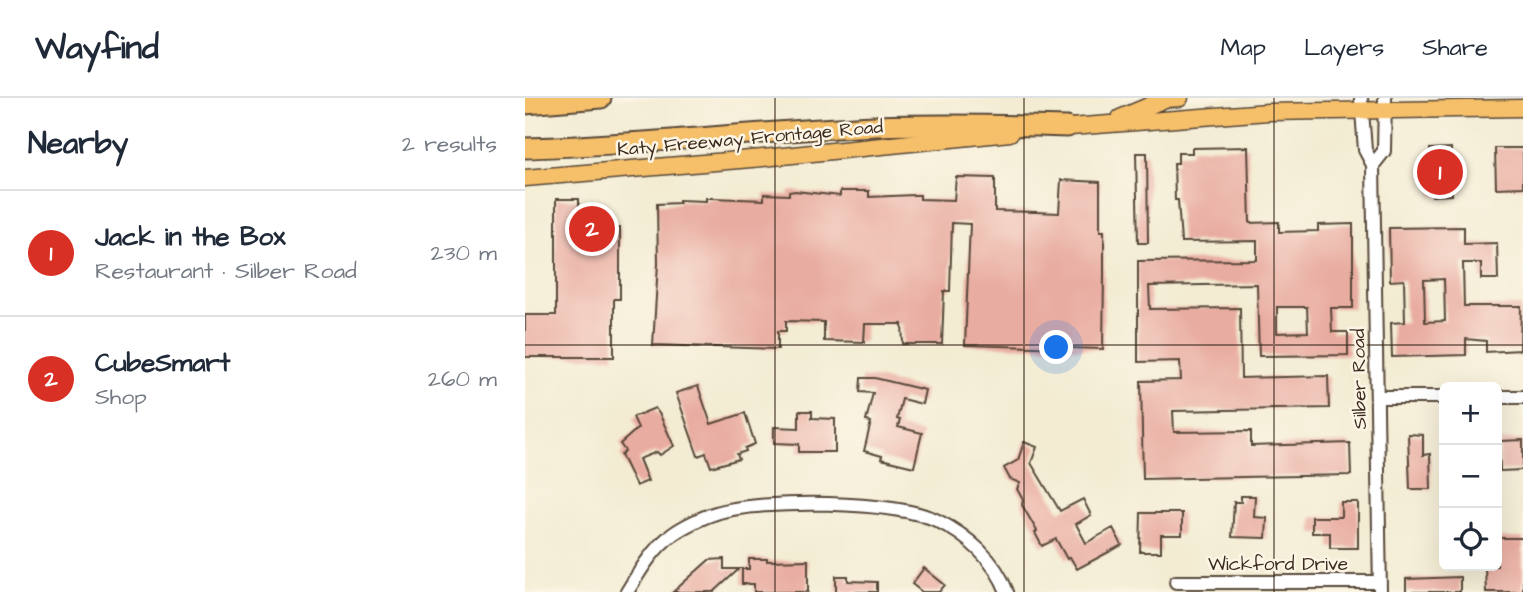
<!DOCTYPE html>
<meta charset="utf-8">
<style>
:root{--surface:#fff;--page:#f6f6f7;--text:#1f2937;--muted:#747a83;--line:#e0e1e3;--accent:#d93025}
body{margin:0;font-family:"Architects Daughter",sans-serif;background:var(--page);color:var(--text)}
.controls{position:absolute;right:21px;bottom:21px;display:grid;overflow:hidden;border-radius:10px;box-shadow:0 7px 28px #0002}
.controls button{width:63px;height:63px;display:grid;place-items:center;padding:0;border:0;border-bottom:2px solid var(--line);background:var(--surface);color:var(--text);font:35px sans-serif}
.you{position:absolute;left:532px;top:250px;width:24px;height:24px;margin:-18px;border:5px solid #fff;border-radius:50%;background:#1a73e8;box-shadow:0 0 0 10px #1a73e833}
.badge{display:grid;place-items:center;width:46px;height:46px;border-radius:50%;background:var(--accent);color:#fff;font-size:23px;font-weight:700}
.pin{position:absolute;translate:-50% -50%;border:4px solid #fff;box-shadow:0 2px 7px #0006}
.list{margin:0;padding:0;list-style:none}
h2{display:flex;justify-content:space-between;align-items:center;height:91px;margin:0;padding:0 28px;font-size:30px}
h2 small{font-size:23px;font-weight:400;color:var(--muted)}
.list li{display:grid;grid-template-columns:46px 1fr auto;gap:21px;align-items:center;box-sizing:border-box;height:126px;padding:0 28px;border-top:2px solid var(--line)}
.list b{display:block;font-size:26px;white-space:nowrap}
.list p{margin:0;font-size:23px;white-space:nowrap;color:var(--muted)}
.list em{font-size:23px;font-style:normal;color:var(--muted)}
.icon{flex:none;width:38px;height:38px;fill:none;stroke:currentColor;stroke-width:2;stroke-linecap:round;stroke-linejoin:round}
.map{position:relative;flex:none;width:998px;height:494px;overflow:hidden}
header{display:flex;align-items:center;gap:42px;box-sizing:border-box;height:98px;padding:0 35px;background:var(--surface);border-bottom:2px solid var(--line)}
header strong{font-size:33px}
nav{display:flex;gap:38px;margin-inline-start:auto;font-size:24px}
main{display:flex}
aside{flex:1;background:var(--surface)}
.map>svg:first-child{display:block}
</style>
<header>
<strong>Wayfind</strong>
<nav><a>Map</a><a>Layers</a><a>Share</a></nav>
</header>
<main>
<aside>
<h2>Nearby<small>2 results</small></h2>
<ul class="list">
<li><span class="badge">1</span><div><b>Jack in the Box</b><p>Restaurant · Silber Road</p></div><em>230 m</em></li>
<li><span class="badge">2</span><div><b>CubeSmart</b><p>Shop</p></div><em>260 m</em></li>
</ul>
</aside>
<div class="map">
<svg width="998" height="494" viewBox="0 0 998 494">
<rect width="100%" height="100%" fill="#fcf5e5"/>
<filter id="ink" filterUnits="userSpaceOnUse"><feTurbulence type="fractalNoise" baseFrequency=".0143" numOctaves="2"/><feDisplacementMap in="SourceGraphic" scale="14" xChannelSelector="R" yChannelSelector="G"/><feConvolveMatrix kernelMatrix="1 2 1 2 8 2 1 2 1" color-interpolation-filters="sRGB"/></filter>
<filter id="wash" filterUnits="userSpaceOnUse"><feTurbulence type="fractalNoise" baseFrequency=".00686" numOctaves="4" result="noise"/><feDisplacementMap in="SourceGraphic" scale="28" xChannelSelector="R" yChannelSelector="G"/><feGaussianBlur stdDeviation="1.57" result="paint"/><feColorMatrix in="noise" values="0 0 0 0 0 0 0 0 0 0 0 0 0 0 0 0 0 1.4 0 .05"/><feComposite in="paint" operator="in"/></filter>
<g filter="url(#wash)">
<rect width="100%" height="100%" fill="#f3ecd3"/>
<g id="blocks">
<path fill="#e9aca1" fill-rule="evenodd" d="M723,49L725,125L754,124V134L793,133V127L828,126V210H806L807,234H823V257L734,258L732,186L624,188L625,211L715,210L716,280L803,278L804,310L648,313L649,334L726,333V348L825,345L826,377L618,381L616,283L656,282L655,263L613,264V163L732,162V143L656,144L653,102H650L649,65H653V55H667V50ZM752,209H782L783,234L752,235Z
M926,50L927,97L907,98L905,51Z
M970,50H998V89L971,90Z
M611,55H622L623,145H613Z
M431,79L470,80V113L510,114L534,115L536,82L575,84V133H579V175L578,251L440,247L445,126L427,125L425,193H419L417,246H378L377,226H340L339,244L299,243V224L261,223V233H253V251L128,247L133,166L132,106L154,105V102L181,103V100H187L239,102V96L264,97V94L270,93L315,98V93H344V99L389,97H395V101L429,102Z
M31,101H54V130H95V201H89V259H0V217H31Z
M939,129V146L972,145L973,181H956V165H938L939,208H996L995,252L961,254V243L941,241V257L867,259L866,225L880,224L879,182L865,183L864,130ZM919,181L920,223L900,224L899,182Z
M336,280H350L400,292L397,306L377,301L372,321L375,322L373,329L397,335L389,369L356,361L357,358L339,353L346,324L341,323L348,295L335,294Z
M173,288L186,326L220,315L230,346L220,350L221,353L212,356L214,361L186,369L181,355L173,358L151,295Z
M130,310L135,317L149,348L135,357L132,354L114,361L123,383L111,388L96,357L100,353L95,346L113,330L108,319Z
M274,313H287V320L310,321V354H274V346L249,345V329L274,330Z
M883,336L898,337V357L905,356L906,391H885Z
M998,342V372L975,373L974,343Z
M499,344L512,349L506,365L535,413L558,401L566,417L551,426L561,445L588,430L597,447L552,471L545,459L542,461L531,441L517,448L510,435L512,433L497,407L498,402L492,391L495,385L485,381L479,370L493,362Z
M716,398H730L729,419L742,420L741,440L707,439L709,404H716Z
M816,404H833V450H805V435H787V419H816Z
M616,415H657V437H636V454H615Z
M972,440H998V494H961L960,468H972Z
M199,461V471H214L189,494H148L184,462Z
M224,461H242V463L283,462V494H229V486H217V471H224Z
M399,470L420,487L414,494H397L387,486Z
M311,478H323V483L352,484V494H311Z
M935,479V494H881V481Z"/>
</g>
</g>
<g filter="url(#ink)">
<use href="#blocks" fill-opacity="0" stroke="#574739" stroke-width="2"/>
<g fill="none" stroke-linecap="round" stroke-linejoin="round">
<defs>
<path id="minor" d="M836,0L840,52L848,67L855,494
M848,67L859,53L860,0
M853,299H919
M972,299H998
M651,484H855
M102,494C115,473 127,451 148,436C159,428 178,419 191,415C236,401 372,402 413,423C443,438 470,462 482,494"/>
<path id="major" d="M595,20L640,1L655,0
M532,30L743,14L998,10
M0,80L238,60L485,35"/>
<path id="highway" d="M0,6L76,0
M0,50C117,47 233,33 350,28C414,26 478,27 542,29"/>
</defs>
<use href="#minor" stroke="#574739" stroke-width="16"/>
<use href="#major" stroke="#574739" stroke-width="19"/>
<use href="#highway" stroke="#574739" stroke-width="23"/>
<use href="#minor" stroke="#fff" stroke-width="12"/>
<use href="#major" stroke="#f6c06b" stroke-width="16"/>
<use href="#highway" stroke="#f6c06b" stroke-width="19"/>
</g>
</g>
<path fill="none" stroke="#3b2a1e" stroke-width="2" stroke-opacity="0.55" d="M250,0V494M499,0V494M749,0V494M0,247H998"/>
<g text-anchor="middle" stroke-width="5" stroke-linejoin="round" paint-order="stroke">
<g font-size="19" fill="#3b2a1e" stroke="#fcf5e5">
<text transform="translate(225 39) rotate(-5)" y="7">Katy Freeway Frontage Road</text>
<text transform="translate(833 281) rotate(-91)" y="7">Silber Road</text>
<text x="753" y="472">Wickford Drive</text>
</g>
</g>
</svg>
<div class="controls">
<button>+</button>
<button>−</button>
<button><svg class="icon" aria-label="locate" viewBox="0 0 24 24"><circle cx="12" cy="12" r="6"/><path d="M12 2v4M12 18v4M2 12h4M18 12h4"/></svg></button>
</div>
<div class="you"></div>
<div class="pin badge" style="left:915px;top:74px">1</div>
<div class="pin badge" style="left:67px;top:131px">2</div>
</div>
</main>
